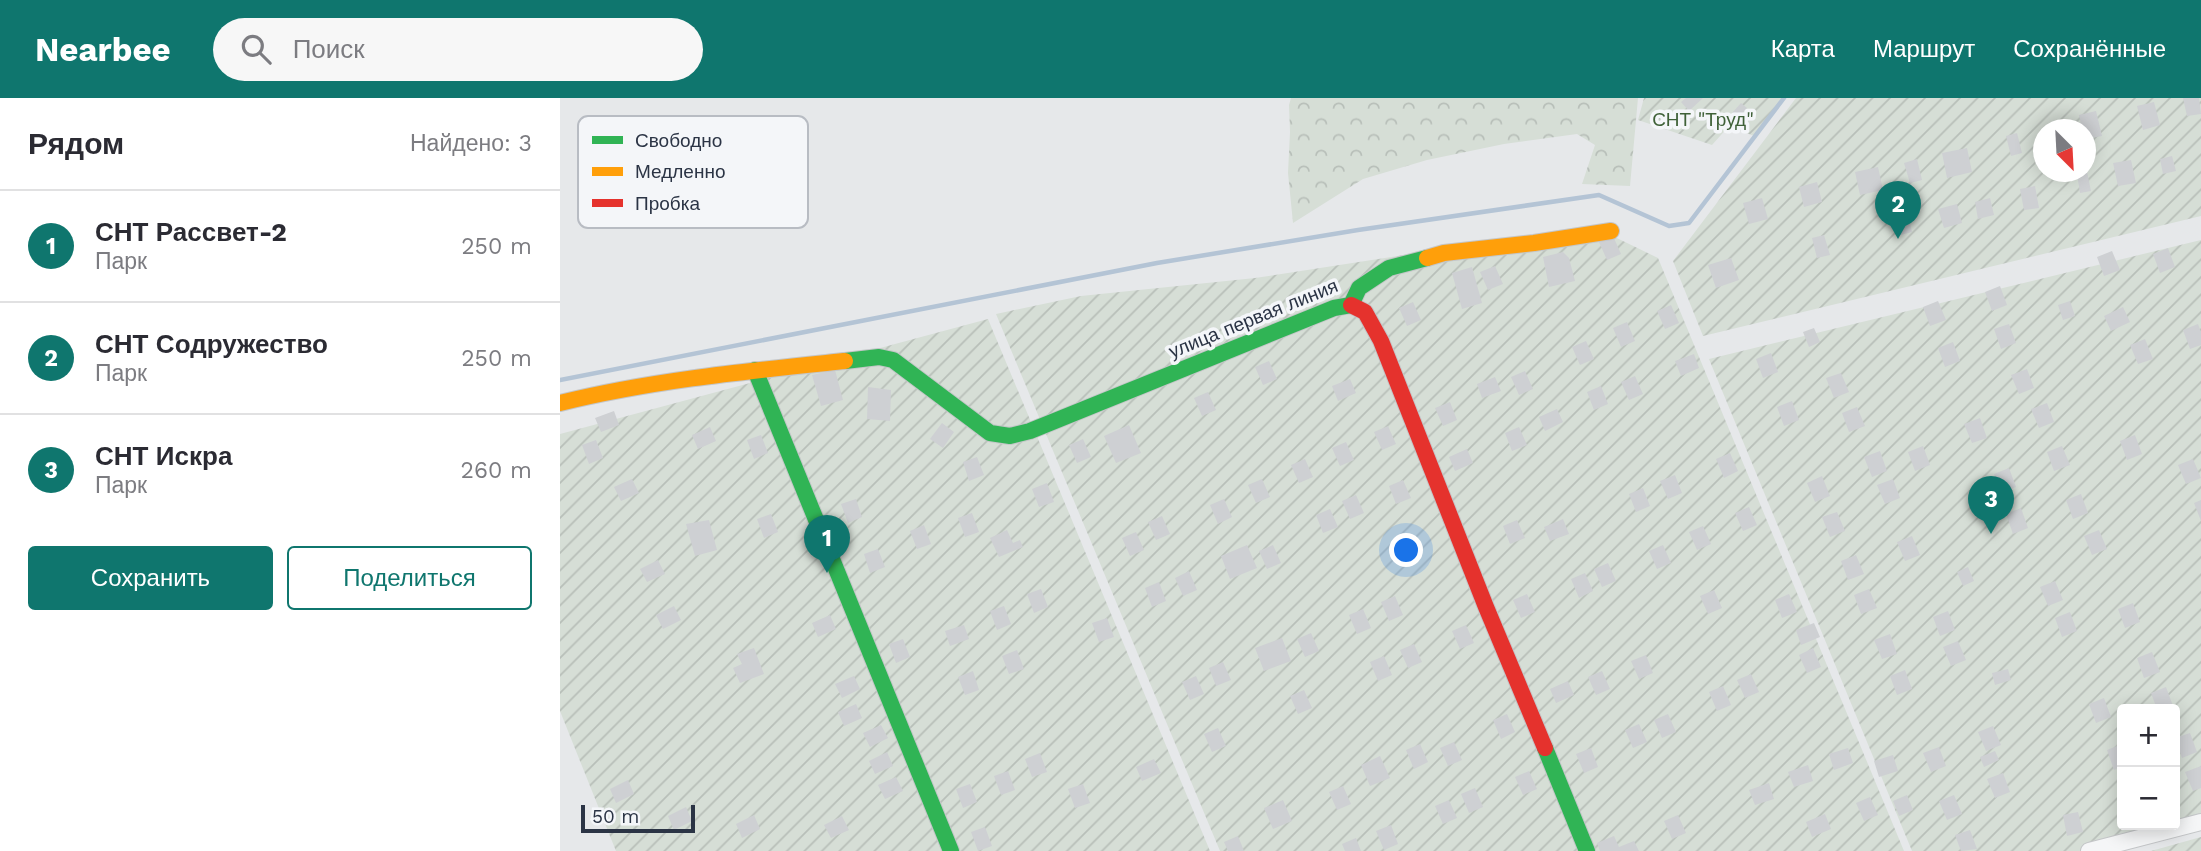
<!DOCTYPE html>
<html lang="ru">
<meta charset="utf-8">
<style>
:root{--surface:#fff;--page:#f7f7f7;--text:#2b2b33;--muted:#7c7c81;--line:#e1e1e2;--accent:#0f766e}
body{margin:0;font-family:"Work Sans",sans-serif;background:var(--page);color:var(--text)}
.controls{position:absolute;right:21px;bottom:21px;display:grid;overflow:hidden;border-radius:7px;box-shadow:0 4px 18px #0003}
.controls button{width:63px;height:63px;display:grid;place-items:center;padding:0;border:0;border-bottom:2px solid var(--line);background:var(--surface);color:var(--text);font:35px sans-serif}
.compass{position:absolute;left:1473px;top:21px;width:63px;height:63px;border-radius:50%;background:var(--surface);box-shadow:0 4px 18px #0003;rotate:156deg}
.scale{position:absolute;left:21px;bottom:18px;width:114px;box-sizing:border-box;padding-left:7px;border:4px solid #2b3445;border-top:0;font-size:19px;line-height:24px;white-space:nowrap;color:#2b3445;-webkit-text-stroke:5px #f4f6f9;paint-order:stroke}
.you{position:absolute;left:847px;top:453px;width:24px;height:24px;margin:-18px;border:5px solid #fff;border-radius:50%;background:#1a73e8;box-shadow:0 0 0 10px #1a73e833}
.badge{display:grid;place-items:center;width:46px;height:46px;border-radius:50%;background:var(--accent);color:#fff;font-size:23px;font-weight:700}
.pin{position:absolute;translate:-50% -58px;filter:drop-shadow(0 2px 4px #0008)}
.pin::after{content:'';position:absolute;top:37px;width:24px;height:21px;background:inherit;clip-path:polygon(0 0,100% 0,50% 100%)}
.list{margin:0;padding:0;list-style:none}
h2{display:flex;justify-content:space-between;align-items:center;height:91px;margin:0;padding:0 28px;font-size:30px}
h2 small{font-size:23px;font-weight:400;color:var(--muted)}
.list li{display:grid;grid-template-columns:46px 1fr auto;gap:21px;align-items:center;box-sizing:border-box;height:112px;padding:0 28px;border-top:2px solid var(--line)}
.list b{display:block;font-size:26px;white-space:nowrap}
.list p{margin:0;font-size:23px;white-space:nowrap;color:var(--muted)}
.list em{font-size:23px;font-style:normal;color:var(--muted)}
.actions{display:flex;gap:14px;padding:21px 28px}
.actions a{flex:1;padding:16px 0;border:2px solid var(--accent);border-radius:7px;text-align:center;font-size:24px;color:var(--accent)}
.actions .main{background:var(--accent);color:#fff}
.icon{flex:none;width:38px;height:38px;fill:none;stroke:currentColor;stroke-width:2;stroke-linecap:round;stroke-linejoin:round}
.map{position:relative;flex:none;width:1641px;height:753px;overflow:hidden}
header{display:flex;align-items:center;gap:42px;box-sizing:border-box;height:98px;padding:0 35px;background:var(--accent);color:#fff}
header strong{font-size:33px}
nav{display:flex;gap:38px;margin-inline-start:auto;font-size:24px}
.search{width:490px;height:63px;background:var(--page);display:flex;align-items:center;gap:18px;box-sizing:border-box;padding:0 24px;border-radius:38px;color:var(--muted);font-size:26px}
main{display:flex}
aside{flex:1;background:var(--surface)}
.map>svg:first-child{display:block}
</style>
<header>
<strong>Nearbee</strong>
<div class="search"><svg class="icon" aria-label="search" viewBox="0 0 24 24"><circle cx="10" cy="10" r="6"/><path d="M15 15l6 6"/></svg>Поиск</div>
<nav><a>Карта</a><a>Маршрут</a><a>Сохранённые</a></nav>
</header>
<main>
<aside>
<h2>Рядом<small>Найдено: 3</small></h2>
<ul class="list">
<li><span class="badge">1</span><div><b>СНТ Рассвет-2</b><p>Парк</p></div><em>250 m</em></li>
<li><span class="badge">2</span><div><b>СНТ Содружество</b><p>Парк</p></div><em>250 m</em></li>
<li><span class="badge">3</span><div><b>СНТ Искра</b><p>Парк</p></div><em>260 m</em></li>
</ul>
<div class="actions"><a class="main">Сохранить</a><a>Поделиться</a></div>
</aside>
<div class="map">
<svg width="1641" height="753" viewBox="0 0 1641 753">
<defs>
<pattern id="forest-crowns" width="20" height="18" patternUnits="userSpaceOnUse" patternTransform="scale(1.75)"><rect width="20" height="18" fill="#d6ded6"/><path d="M2 6a3 3 0 1 1 6 0M12 15a3 3 0 1 1 6 0" fill="none" stroke="#b8bfb9"/></pattern>
<pattern id="garden-furrows" width="10" height="10" patternUnits="userSpaceOnUse" patternTransform="scale(1.75)"><rect width="10" height="10" fill="#d6ded6"/><path d="M-1 1l2-2M0 10L10 0M9 11l2-2" fill="none" stroke="#b8bfb9"/></pattern>
</defs>
<rect width="100%" height="100%" fill="#e6e8ea"/>
<path fill="url(#forest-crowns)" d="M731,0H1078L1070,88L1022,86L1035,47L1017,36L944,46L867,62L803,81L733,125L728,75L730,34L729,7Z"/>
<path fill="url(#garden-furrows)" fill-rule="evenodd" d="M1084,0H1222L1194,38L1169,28L1152,47L1078,22Z
M1236,0H1641V118L1143,238L1113,163ZM1484,32H1526V74H1484Z
M1032,128L1098,160L1344,753H660L436,216L521,198L695,180Z
M1641,142V731L1561,753H1352L1149,261ZM1562,611H1615V727H1562Z
M428,221L650,753H56L0,613V336Z
M1641,739V753H1591Z"/>
<g fill="none" stroke-linecap="round" stroke-linejoin="round">
<path stroke="#b4c4d5" stroke-width="4.5" d="M0,282L597,165L798,132L1039,97L1109,128L1129,125L1224,0"/>
</g>
<path fill="#ced0d3" d="M1126,0H1143L1129,13L1121,4Z
M1623,0H1639L1641,16L1627,18Z
M1594,4L1600,27L1583,32L1577,8Z
M1181,5L1187,10L1178,21L1172,15Z
M1536,13L1542,38L1526,41V32H1522L1519,17Z
M1457,35L1462,55L1451,58L1446,38Z
M1407,50L1412,74L1387,80L1382,55Z
M1612,58L1616,73L1603,76L1600,61Z
M1357,61L1362,82L1350,85L1344,65Z
M1571,62L1576,85L1558,88L1553,65Z
M1318,69L1323,92L1300,97L1295,74Z
M1527,74L1531,93L1520,95L1517,76Z
M1257,84L1262,104L1244,109L1239,89Z
M1475,88L1479,110L1464,112L1460,91Z
M1202,100L1208,121L1189,126L1183,105Z
M1430,100L1434,117L1418,121L1415,104Z
M1397,106L1402,125L1384,130L1378,111Z
M1348,117L1352,134L1337,138L1333,121Z
M1264,137L1270,157L1257,160L1252,140Z
M1053,138L1061,156L1047,162L1039,144Z
M1608,150L1615,169L1600,175L1593,156Z
M1552,153L1560,172L1544,178L1537,159Z
M1003,154L1009,160L1015,183L989,189L983,159Z
M1171,160L1179,182L1156,190L1148,167Z
M935,168L943,186L928,192L920,174Z
M912,169L922,205L902,211L892,175Z
M1440,188L1447,207L1432,213L1425,194Z
M1378,203L1386,222L1370,228L1363,209Z
M1510,203L1515,218L1503,222L1498,207Z
M853,204L861,222L847,228L839,210Z
M1111,207L1119,225L1105,231L1097,213Z
M1563,209L1570,224L1551,233L1544,218Z
M1067,224L1075,243L1061,249L1053,230Z
M1449,226L1456,245L1441,251L1434,231Z
M1638,226L1641,234V247L1630,251L1623,232Z
M1254,230L1260,244L1249,249L1243,234Z
M1585,241L1593,261L1578,266L1570,247Z
M1026,243L1034,261L1020,267L1012,249Z
M1393,244L1400,263L1385,269L1378,250Z
M1211,255L1218,274L1203,280L1196,261Z
M1134,256L1139,270L1121,278L1115,263Z
M709,263L717,281L703,287L695,269Z
M1467,271L1474,290L1459,296L1451,277Z
M275,272L283,302L261,308L252,277Z
M965,273L973,291L959,297L951,279Z
M1281,275L1289,294L1274,300L1266,280Z
M1075,278L1083,296L1069,302L1061,284Z
M935,279L941,293L922,300L917,286Z
M790,281L796,295L778,303L772,288Z
M1041,288L1048,306L1034,312L1027,294Z
M308,289L331,292L330,323L307,321Z
M648,294L656,312L642,318L634,300Z
M1232,303L1239,322L1224,328L1217,309Z
M890,304L897,322L883,328L875,310Z
M1487,305L1494,324L1479,330L1471,311Z
M1297,309L1305,328L1289,334L1282,315Z
M997,311L1003,324L985,333L979,319Z
M54,313L59,327L41,334L35,320Z
M1420,320L1427,340L1412,345L1404,326Z
M382,325L394,334L383,350L370,341Z
M569,327L581,355L556,365L544,338Z
M828,328L836,346L822,352L814,334Z
M150,329L156,343L138,351L132,337Z
M959,329L967,347L952,353L945,335Z
M201,337L208,355L194,361L187,342Z
M1575,337L1582,356L1567,362L1560,343Z
M523,341L531,359L517,365L509,347Z
M36,342L43,360L29,366L22,347Z
M786,344L794,362L780,368L772,350Z
M1363,348L1370,367L1355,373L1348,354Z
M1502,348L1510,367L1494,373L1487,354Z
M907,351L913,365L895,373L889,359Z
M1320,353L1327,373L1312,379L1304,359Z
M1170,355L1178,373L1164,380L1156,361Z
M417,359L424,377L409,383L403,364Z
M745,361L753,379L739,385L731,367Z
M1633,361L1641,380L1626,386L1618,367Z
M1449,370L1456,389L1441,395L1434,376Z
M1115,377L1122,395L1108,401L1100,383Z
M1262,378L1270,398L1255,404L1247,385Z
M72,381L79,395L61,403L54,389Z
M702,381L710,399L696,405L688,387Z
M1333,381L1340,400L1325,406L1317,387Z
M843,382L851,400L836,406L829,388Z
M487,385L494,404L479,409L472,391Z
M1083,390L1090,408L1076,414L1069,396Z
M1521,396L1528,415L1513,421L1506,402Z
M796,397L804,415L790,421L782,403Z
M296,401L302,419L288,425L281,406Z
M664,401L672,419L658,426L650,407Z
M1641,402V423L1634,405Z
M1189,409L1197,427L1183,433L1175,415Z
M1461,410L1468,430L1453,436L1446,416Z
M770,411L778,429L763,435L756,417Z
M1277,414L1285,433L1270,439L1262,419Z
M412,415L419,434L405,439L398,420Z
M211,416L218,434L204,440L197,421Z
M602,418L610,436L596,442L588,424Z
M1003,421L1009,436L990,443L984,429Z
M149,422L157,452L135,458L126,426Z
M957,422L965,440L950,446L943,428Z
M364,427L371,446L357,451L350,433Z
M1143,428L1151,446L1137,452L1129,434Z
M447,432L453,445L460,442L463,449L439,459L430,440Z
M1539,432L1547,451L1532,457L1524,438Z
M576,434L584,452L570,458L562,440Z
M1352,438L1360,457L1345,463L1337,444Z
M687,447L697,470L670,481L661,458Z
M713,447L721,465L707,471L699,453Z
M1103,447L1111,465L1097,471L1089,453Z
M318,451L325,469L310,475L304,456Z
M1296,457L1304,476L1288,482L1281,463Z
M98,462L105,476L87,484L80,471Z
M1048,465L1056,483L1042,489L1034,471Z
M1408,469L1414,483L1403,488L1397,474Z
M629,473L637,492L623,498L615,480Z
M1025,475L1033,493L1019,500L1011,481Z
M1495,483L1503,502L1488,508L1480,489Z
M599,484L606,503L592,509L585,490Z
M481,491L488,509L474,515L467,496Z
M1309,491L1317,510L1301,516L1294,497Z
M1154,492L1162,510L1148,516L1140,498Z
M967,496L975,514L961,520L953,502Z
M1229,496L1237,514L1222,520L1215,502Z
M835,498L843,517L829,523L821,504Z
M1573,505L1580,524L1565,530L1558,511Z
M114,508L121,522L103,531L96,517Z
M444,508L451,526L437,532L430,513Z
M803,511L811,530L797,536L789,517Z
M1388,513L1395,532L1380,538L1373,519Z
M1510,514L1517,533L1502,539L1495,520Z
M270,517L276,531L258,539L252,525Z
M547,520L554,539L539,544L532,525Z
M1254,525L1260,539L1241,547L1236,532Z
M404,527L409,541L390,548L385,533Z
M906,527L914,545L900,551L892,533Z
M751,535L759,553L745,559L737,541Z
M1330,536L1337,556L1322,561L1314,542Z
M722,540L731,563L704,573L695,550Z
M343,541L350,559L336,565L329,546Z
M1398,543L1406,562L1391,568L1383,549Z
M854,546L862,564L848,570L840,552Z
M194,550L204,576L180,585L173,570L182,566L177,556Z
M1253,550L1261,569L1247,575L1239,557Z
M457,552L464,571L449,576L442,558Z
M1592,554L1600,574L1584,580L1577,560Z
M1086,557L1093,575L1079,581L1071,563Z
M824,558L832,577L818,583L810,564Z
M663,564L671,582L656,588L649,570Z
M1448,571L1451,582L1435,587L1432,575Z
M1345,572L1352,591L1337,597L1330,578Z
M413,573L419,592L405,597L398,579Z
M1042,573L1050,591L1036,597L1028,579Z
M1191,576L1199,594L1185,600L1177,582Z
M294,578L300,591L282,600L275,586Z
M636,578L644,596L630,602L622,584Z
M1008,583L1014,597L996,605L990,591Z
M1163,588L1171,607L1157,613L1149,594Z
M1606,589L1613,608L1606,611H1597L1591,595Z
M744,592L752,610L738,616L730,598Z
M1544,600L1551,619L1536,625L1529,606Z
M296,606L302,620L284,628L278,614Z
M947,616L955,634L941,641L933,622Z
M1108,616L1116,634L1102,640L1094,622Z
M1079,626L1087,644L1073,650L1065,632Z
M321,627L328,640L310,649L303,635Z
M1433,628L1441,647L1426,653L1418,634Z
M658,630L666,648L652,654L644,636Z
M1630,635L1637,654L1622,660L1615,640Z
M894,644L902,662L888,668L880,650Z
M860,646L868,664L854,671L846,652Z
M1562,646V668L1554,672L1547,652Z
M1379,649L1386,668L1371,674L1363,655Z
M1031,650L1038,669L1024,675L1016,656Z
M1288,650L1293,665L1274,672L1269,656Z
M1435,653L1439,662L1424,669L1420,659Z
M327,654L333,668L315,676L309,663Z
M480,655L487,674L472,679L465,661Z
M1333,657L1338,673L1319,679L1314,663Z
M820,658L830,680L810,688L801,667Z
M594,661L601,675L582,683L576,669Z
M1248,667L1253,683L1234,689L1228,674Z
M1641,668V690L1633,693L1625,674Z
M448,673L455,692L441,697L434,678Z
M969,673L977,691L963,697L955,679Z
M1443,675L1450,694L1435,700L1427,681Z
M336,679L343,693L325,701L318,687Z
M68,682L74,696L56,705L50,691Z
M1209,685L1214,701L1195,707L1189,692Z
M410,686L417,704L403,710L396,691Z
M523,686L530,705L515,710L508,691Z
M783,688L791,706L777,712L769,694Z
M915,690L923,709L909,715L901,696Z
M1347,697L1353,712L1339,718L1333,703Z
M1394,697L1402,716L1387,722L1379,703Z
M1310,699L1318,717L1304,723L1296,705Z
M723,702L732,723L713,731L704,710Z
M889,702L897,720L883,726L875,708Z
M126,709L132,723L114,732L108,718Z
M1518,714L1523,734L1507,738L1503,717Z
M1265,716L1271,731L1252,739L1246,724Z
M194,717L200,731L182,740L176,726Z
M1118,717L1126,735L1112,741L1104,723Z
M282,718L289,732L271,740L264,727Z
M831,727L838,746L824,752L816,733Z
M425,729L432,748L418,753L411,734Z
M1410,732L1417,751L1401,753L1395,737Z
M678,738L684,753H668L664,744Z
M1054,738L1059,749L1074,743L1079,753H1040L1037,745Z
M796,740L801,753H785L782,746Z"/>
<g fill="none" stroke-linecap="round" stroke-linejoin="round">
<defs>
<path id="street" d="M1529,753L1641,724"/>
<path id="fast" d="M285,263L319,259L333,262L430,335L450,338L470,333L774,210L791,207L799,190L829,170L867,160
M195,272L391,753
M985,650L1027,753"/>
<path id="slow" d="M867,160L884,155L974,145L1051,133
M0,305C93,282 189,273 285,263"/>
<path id="jam" d="M791,207L805,214L821,243L926,509L985,650"/>
</defs>
<use href="#street" stroke="#c4c6c8" stroke-width="18"/>
<use href="#fast" stroke="#c4c6c8" stroke-width="18"/>
<use href="#slow" stroke="#c4c6c8" stroke-width="18"/>
<use href="#jam" stroke="#c4c6c8" stroke-width="18"/>
<use href="#street" stroke="#f5f6f7" stroke-width="16"/>
<use href="#fast" stroke="#30b455" stroke-width="16"/>
<use href="#slow" stroke="#ff9f0a" stroke-width="16"/>
<use href="#jam" stroke="#e5322d" stroke-width="16"/>
</g>
<g text-anchor="middle" stroke-width="7" stroke-linejoin="round" paint-order="stroke">
<g font-size="19" fill="#3f6138" stroke="#f4f6f9">
<text x="1143" y="28">СНТ "Труд"</text>
</g>
<g font-size="19" fill="#2b3445" stroke="#f4f6f9">
<text transform="translate(693 220) rotate(-22)" y="7">улица первая линия</text>
</g>
</g>
<rect x="18" y="18" width="230" height="112" rx="10" fill="#f4f6f9" stroke="#b8bcc3" stroke-width="2"/>
<rect x="32" y="38" width="31" height="8" fill="#30b455"/>
<rect x="32" y="69" width="31" height="9" fill="#ff9f0a"/>
<rect x="32" y="101" width="31" height="8" fill="#e5322d"/>
<g font-size="19" fill="#2b3445">
<text x="75" y="49">Свободно</text>
<text x="75" y="80">Медленно</text>
<text x="75" y="112">Пробка</text>
</g>
</svg>
<div class="controls">
<button>+</button>
<button>−</button>
</div>
<svg class="compass" viewBox="-18 -18 36 36"><path d="M0-13l5 13h-10z" fill="#e53935"/><path d="M0 13l5-13h-10z" fill="#7c7c81"/></svg>
<div class="scale">50 m</div>
<div class="you"></div>
<div class="pin badge" style="left:267px;top:475px">1</div>
<div class="pin badge" style="left:1338px;top:141px">2</div>
<div class="pin badge" style="left:1431px;top:436px">3</div>
</div>
</main>
